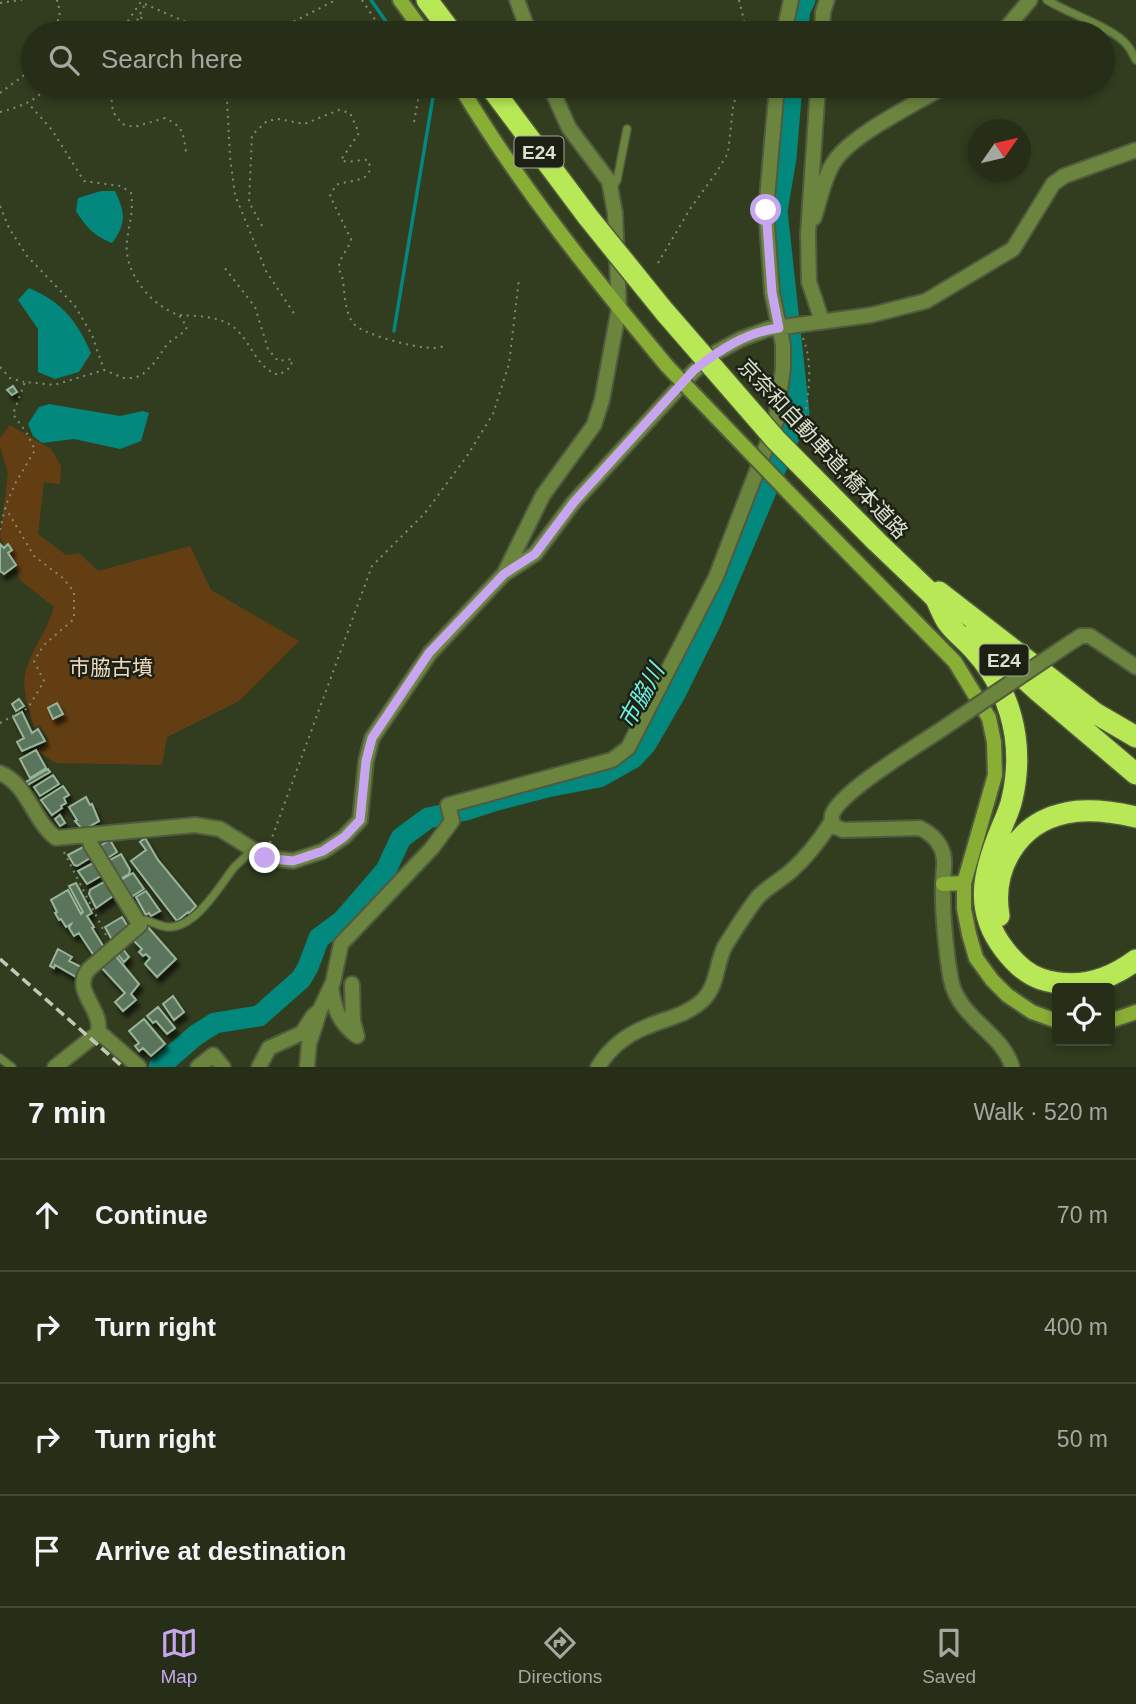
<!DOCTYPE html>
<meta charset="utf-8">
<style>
:root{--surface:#262e17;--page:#323a24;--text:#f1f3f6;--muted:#a4a8a1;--line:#424a36;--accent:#c8a6ef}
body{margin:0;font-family:Arial,"Noto Sans JP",sans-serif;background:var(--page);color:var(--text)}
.controls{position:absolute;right:21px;bottom:21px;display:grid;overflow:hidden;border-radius:7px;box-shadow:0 4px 10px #0003}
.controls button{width:63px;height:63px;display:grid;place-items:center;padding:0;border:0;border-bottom:2px solid var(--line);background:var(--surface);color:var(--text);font:35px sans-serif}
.compass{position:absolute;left:968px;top:119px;width:63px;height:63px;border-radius:50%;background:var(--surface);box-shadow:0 4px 10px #0003;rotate:56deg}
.stop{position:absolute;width:21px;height:21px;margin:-16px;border:5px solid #c8a6ef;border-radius:50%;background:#fff}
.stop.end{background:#c8a6ef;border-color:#fff;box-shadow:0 2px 7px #0008}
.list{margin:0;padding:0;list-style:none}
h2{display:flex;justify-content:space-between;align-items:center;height:91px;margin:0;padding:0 28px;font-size:30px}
h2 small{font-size:23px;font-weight:400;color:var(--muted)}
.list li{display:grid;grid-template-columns:46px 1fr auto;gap:21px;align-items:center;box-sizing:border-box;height:112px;padding:0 28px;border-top:2px solid var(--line)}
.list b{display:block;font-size:26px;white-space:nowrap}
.list em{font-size:23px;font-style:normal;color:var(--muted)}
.icon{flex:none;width:38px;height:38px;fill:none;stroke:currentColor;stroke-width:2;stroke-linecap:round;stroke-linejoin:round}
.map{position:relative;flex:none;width:1136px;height:1067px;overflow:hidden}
.search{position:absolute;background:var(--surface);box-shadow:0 4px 10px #0003;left:21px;right:21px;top:21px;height:77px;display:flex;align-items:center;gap:18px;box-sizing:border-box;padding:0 24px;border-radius:38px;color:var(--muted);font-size:26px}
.sheet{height:539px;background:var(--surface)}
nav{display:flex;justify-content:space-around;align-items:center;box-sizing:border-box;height:98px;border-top:2px solid var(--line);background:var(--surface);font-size:19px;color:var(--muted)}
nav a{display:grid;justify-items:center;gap:4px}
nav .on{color:var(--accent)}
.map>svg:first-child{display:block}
</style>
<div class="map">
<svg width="1136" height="1067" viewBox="0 0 1136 1067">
<defs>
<filter id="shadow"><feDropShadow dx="3.5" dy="6" stdDeviation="2" flood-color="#0009"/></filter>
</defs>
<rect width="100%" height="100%" fill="#323d1f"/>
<path fill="#643e13" d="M10,425L51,449L61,466L60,484L44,482L38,534L66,555L79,553L98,571L190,546L211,590L299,641L239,701L167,737L162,765L56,763L36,750L49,741L40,725L34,727C29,708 20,686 27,667C34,646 48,629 54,607L21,581L0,537L8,473L0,447V438Z"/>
<path fill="#02887d" d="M101,191H115C125,212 127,223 112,243C94,236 86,227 76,211L78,198Z
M29,288C62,302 77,321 91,353L79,372L55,379L38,372V329L18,300Z
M49,404L120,416L143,411L149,413L141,441L120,449L74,439L42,443L33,436L28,424L39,407Z"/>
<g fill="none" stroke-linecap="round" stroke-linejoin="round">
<path stroke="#02887d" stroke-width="3.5" d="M371,0L394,33
M394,331L434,91L430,86"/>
<path stroke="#02887d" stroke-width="21" d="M797,33L800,10L805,0
M159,1067L196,1035L215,1023L259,1016L301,979L308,967L319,938L342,921L386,870L401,838L428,818L466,810L497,800L547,787L599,777L633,758L646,744L675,694L712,619L799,413L777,211L786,158L792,86"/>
</g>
<path fill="#5a755b" stroke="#99b599" stroke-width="2" filter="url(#shadow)" d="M13,386L17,392L12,395L7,390Z
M0,544L4,548L8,544L12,550L8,553L16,565L4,574L0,571Z
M19,699L24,706L16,711L12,704Z
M57,703L63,714L53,719L48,708Z
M22,712L32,733L38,729L45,741L22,751L17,742L24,738L13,717Z
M36,750L46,768L30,778L20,759Z
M48,769L50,772L26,786L24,783Z
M53,775L59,784L40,796L34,787Z
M63,786L69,795L64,798L66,803L61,806L62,808L52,815L41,800Z
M86,797L90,805L92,804L99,821L83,830L75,821L77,820L69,807Z
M60,815L65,823L60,826L55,819Z
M145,838L158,860L196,906L189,914L188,912L177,921L131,861L146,850L140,842Z
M110,840L117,852L106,859L98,847Z
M83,847L90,858L77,866L74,865L68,855Z
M121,854L130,870L129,874L120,879L108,861Z
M93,863L101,876L87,884L78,871Z
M133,873L144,889L128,899L126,891L128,890L121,880Z
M104,882L113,893L112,897L96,908L89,894L90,890Z
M76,883L92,913L87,916L94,927L92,928L105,949L94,956L79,933L74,936L69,928L71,924L66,927L61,919L59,920L55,913L57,912L51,900L68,890L81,914L83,912L69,886Z
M146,891L160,911L151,916L149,913L146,915L136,897Z
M122,917L128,927L125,929L127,931L112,940L105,927Z
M147,926L176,959L157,977L145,964L150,958L146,954L143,956L139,952L142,949L133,940Z
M122,948L129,957L124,962L116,952Z
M58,949L72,957L69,961L83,968L78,978L55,965L54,968L50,966Z
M114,954L139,984L131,994L136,1000L123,1011L115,1002L125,993L100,966Z
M173,996L184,1012L174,1020L163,1004Z
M158,1007L175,1028L167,1034L156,1021L153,1023L147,1016Z
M144,1019L165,1044L151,1056L143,1048L139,1051L135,1046L139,1043L129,1031Z"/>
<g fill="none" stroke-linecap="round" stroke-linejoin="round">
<defs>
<path id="lane" d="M1047,0C1067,13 1114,28 1127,45C1131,49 1133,55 1136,60
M612,189L617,180L627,129
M140,925L145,920C152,922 160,926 167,927C194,929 218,889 232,870C237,863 246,858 251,850
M0,1058L12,1067"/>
<path id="street" d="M517,0L529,33
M784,33L791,0
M822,33L823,12L827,0
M1002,33L1030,0
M818,86L808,234L809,282L822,321
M814,218C820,200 824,177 834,162C852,134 916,104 945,86
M505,572L543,495L594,425L602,400L619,308L615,213L609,181L569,128L550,86
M1070,643L1081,636H1090L1136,667
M942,729C920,744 839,792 832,815C831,820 832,821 834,826L843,830L920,828C928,832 936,838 940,846C947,858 943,870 943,883C942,910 946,953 951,980C959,1019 1003,1033 1012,1067
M0,773C28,784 33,821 56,838L195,825L220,829L265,857L293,861L323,851L344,837L360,820L366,761L372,738L430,653L504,574L535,554L574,502L694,371L717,352L741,339L768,329L871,315L926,301L1013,249L1053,184L1064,176L1136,150
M89,836L91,845L140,925L89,969C75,985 90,999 96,1015C99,1020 98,1026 99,1032L139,1067
M331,987C334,1008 339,1023 357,1036L353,1021L352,984
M320,1010L333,982L341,944L432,848L452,821L448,805L612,760L628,748L716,577L776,421L783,368V345L772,293L766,210L777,86
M55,1067L99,1032
M198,1067L213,1055L223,1067
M259,1067L269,1048L302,1033L313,1016L320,1010L309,1044L307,1067
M598,1067C609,1049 626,1035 646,1027C666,1018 686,1016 703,1000C718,985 716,963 725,946C735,930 746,912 758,897C767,887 781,880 791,871C808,856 820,840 832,821"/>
<path id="secondary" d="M400,0L424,33
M460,86C519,185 593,277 667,366
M788,492L955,662L989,718L994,742L995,775L964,883V909L969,934L976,958L992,980L1007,995L1032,1012L1057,1021
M943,884L964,883
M1110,1021L1136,1012"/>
<path id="highway" d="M427,0L452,33
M490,86L588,217
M876,541L945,607
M939,592L1095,713L1136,737
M936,599C940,607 943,616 948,623C955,633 966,640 974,650C996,674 1010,703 1015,735C1018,756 1017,778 1012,799C1010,809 1005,819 1001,829C984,871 973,909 1004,949C1013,961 1026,974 1041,979C1075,990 1108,981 1136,960
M974,633L1038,691L1136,774
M999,916C991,869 1017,823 1066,813C1088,808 1114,812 1136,817"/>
</defs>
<use href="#lane" stroke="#505a3e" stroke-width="10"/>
<use href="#street" stroke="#505a3e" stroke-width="18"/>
<use href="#secondary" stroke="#505a3e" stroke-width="18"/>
<use href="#highway" stroke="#505a3e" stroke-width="24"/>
<path stroke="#818b73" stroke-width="2" stroke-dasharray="2 5" stroke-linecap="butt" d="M362,0L384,33
M739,0L747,33
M0,3L22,0
M145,4L188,23L220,33
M141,17L149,33
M50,33L60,17L58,1L55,0
M120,33L142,0
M131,33L145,4
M261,33L277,30L336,0
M110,86L113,112L122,124L134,127L165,118C184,127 183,133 186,152
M214,86L227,100L230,157L235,195L266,271L295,315
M0,93L23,76L33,61
M0,112C19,107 35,102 48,86
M414,122L420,89L418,86
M0,206L9,228L27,256L75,306L92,335L104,370
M262,226L249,202L252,135L267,121L279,119L304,124L339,110L350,113L359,133L341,160C348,164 360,159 368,160C377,183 350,179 336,185L330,196L351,239C348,253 333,261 342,276C345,290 344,313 354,324C363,335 432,354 443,346
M658,263L690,209L716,173L728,153L733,107L739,86
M180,315C196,316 215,316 229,324C251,337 254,368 279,375L291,367L292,359L278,361L268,349L255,307L224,267
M803,338C814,366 808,394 804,423
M0,367L10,378L24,382
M0,530L5,508
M0,723L28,708L44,681L34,661L44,645L74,619V592L64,579L34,556L5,507L16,482L35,450L28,435L13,414L25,382L54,385L104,370L124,378H134L142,375L155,362L168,343L185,331L187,327L179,315C151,306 123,272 127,241C129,224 134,210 131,193L121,186L84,181L52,130L28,103
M270,843L372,566L425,513L467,456L493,414L509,364L519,279
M64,852L107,937"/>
<use href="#lane" stroke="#6b843e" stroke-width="7"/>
<use href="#street" stroke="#6b843e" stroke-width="14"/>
<use href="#secondary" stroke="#88ae35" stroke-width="14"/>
<use href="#highway" stroke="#b8e856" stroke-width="21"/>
<path stroke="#c2cab7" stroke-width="3.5" stroke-dasharray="10 5" stroke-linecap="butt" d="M0,959L123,1067"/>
<defs>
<path id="street-bridge" d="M942,729L1070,643"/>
<path id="secondary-bridge" d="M667,366L788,492"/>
<path id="highway-bridge" d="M588,217L664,311L776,440L876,541"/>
</defs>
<use href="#street-bridge" stroke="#505a3e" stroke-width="18" stroke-linecap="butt"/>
<use href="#secondary-bridge" stroke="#505a3e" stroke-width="18" stroke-linecap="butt"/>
<use href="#highway-bridge" stroke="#505a3e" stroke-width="24" stroke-linecap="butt"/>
<use href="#street-bridge" stroke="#6b843e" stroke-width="14"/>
<use href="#secondary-bridge" stroke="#88ae35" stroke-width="14"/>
<use href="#highway-bridge" stroke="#b8e856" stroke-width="21"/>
</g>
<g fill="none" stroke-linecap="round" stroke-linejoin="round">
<path stroke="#c8a6ef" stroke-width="9" d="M265,858L293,861L323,851L344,837L360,820L366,761L372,738L429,653L504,574L535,554L574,502L694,370C719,350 747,332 779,328L772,293L766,210"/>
</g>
<g text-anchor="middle" stroke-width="5" stroke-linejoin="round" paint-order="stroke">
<g fill="#1c2114" stroke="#a0a796" stroke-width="2">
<rect x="514.5" y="136.5" width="49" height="31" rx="5"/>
<rect x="979.5" y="644.5" width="49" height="31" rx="5"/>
</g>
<g font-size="19" font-weight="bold" fill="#d8e0ce">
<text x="539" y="159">E24</text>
<text x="1004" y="667">E24</text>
</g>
<g font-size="21" fill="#d8e0ce" stroke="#1c2114">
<text transform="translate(823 449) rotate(47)" y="7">京奈和自動車道;橋本道路</text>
</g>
<g font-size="21" fill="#f1dac4" stroke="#1c2114">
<text x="111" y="675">市脇古墳</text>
</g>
<g font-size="23" font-style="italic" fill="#6deee0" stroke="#1c2114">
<text transform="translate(641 696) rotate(-61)" y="8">市脇川</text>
</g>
</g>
</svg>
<div class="controls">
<button><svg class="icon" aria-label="locate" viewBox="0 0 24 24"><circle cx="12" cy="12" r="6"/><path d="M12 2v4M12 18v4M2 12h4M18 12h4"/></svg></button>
</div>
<svg class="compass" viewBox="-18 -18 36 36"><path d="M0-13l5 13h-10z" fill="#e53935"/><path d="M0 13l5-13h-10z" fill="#a4a8a1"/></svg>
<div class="stop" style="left:766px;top:210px"></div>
<div class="stop end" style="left:265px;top:858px"></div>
<div class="search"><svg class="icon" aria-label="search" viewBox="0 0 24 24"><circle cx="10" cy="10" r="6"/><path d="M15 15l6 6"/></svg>Search here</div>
</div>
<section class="sheet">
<h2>7 min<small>Walk · 520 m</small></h2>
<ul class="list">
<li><svg class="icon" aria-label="ahead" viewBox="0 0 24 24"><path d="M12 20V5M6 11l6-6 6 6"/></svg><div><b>Continue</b></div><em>70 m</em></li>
<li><svg class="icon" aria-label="right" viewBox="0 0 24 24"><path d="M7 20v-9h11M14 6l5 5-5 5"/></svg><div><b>Turn right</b></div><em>400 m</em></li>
<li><svg class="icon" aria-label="right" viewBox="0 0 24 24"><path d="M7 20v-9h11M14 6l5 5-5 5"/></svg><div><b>Turn right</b></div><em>50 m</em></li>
<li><svg class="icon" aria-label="arrive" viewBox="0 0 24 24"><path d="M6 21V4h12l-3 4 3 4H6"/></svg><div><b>Arrive at destination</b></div></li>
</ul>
</section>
<nav>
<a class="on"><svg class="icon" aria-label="map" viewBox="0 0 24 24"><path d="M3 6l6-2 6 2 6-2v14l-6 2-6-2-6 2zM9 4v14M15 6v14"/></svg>Map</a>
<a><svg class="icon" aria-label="directions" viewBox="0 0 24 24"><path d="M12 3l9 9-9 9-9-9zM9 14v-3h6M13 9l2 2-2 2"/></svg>Directions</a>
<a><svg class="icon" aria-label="saved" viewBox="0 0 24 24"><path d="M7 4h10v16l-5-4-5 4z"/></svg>Saved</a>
</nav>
